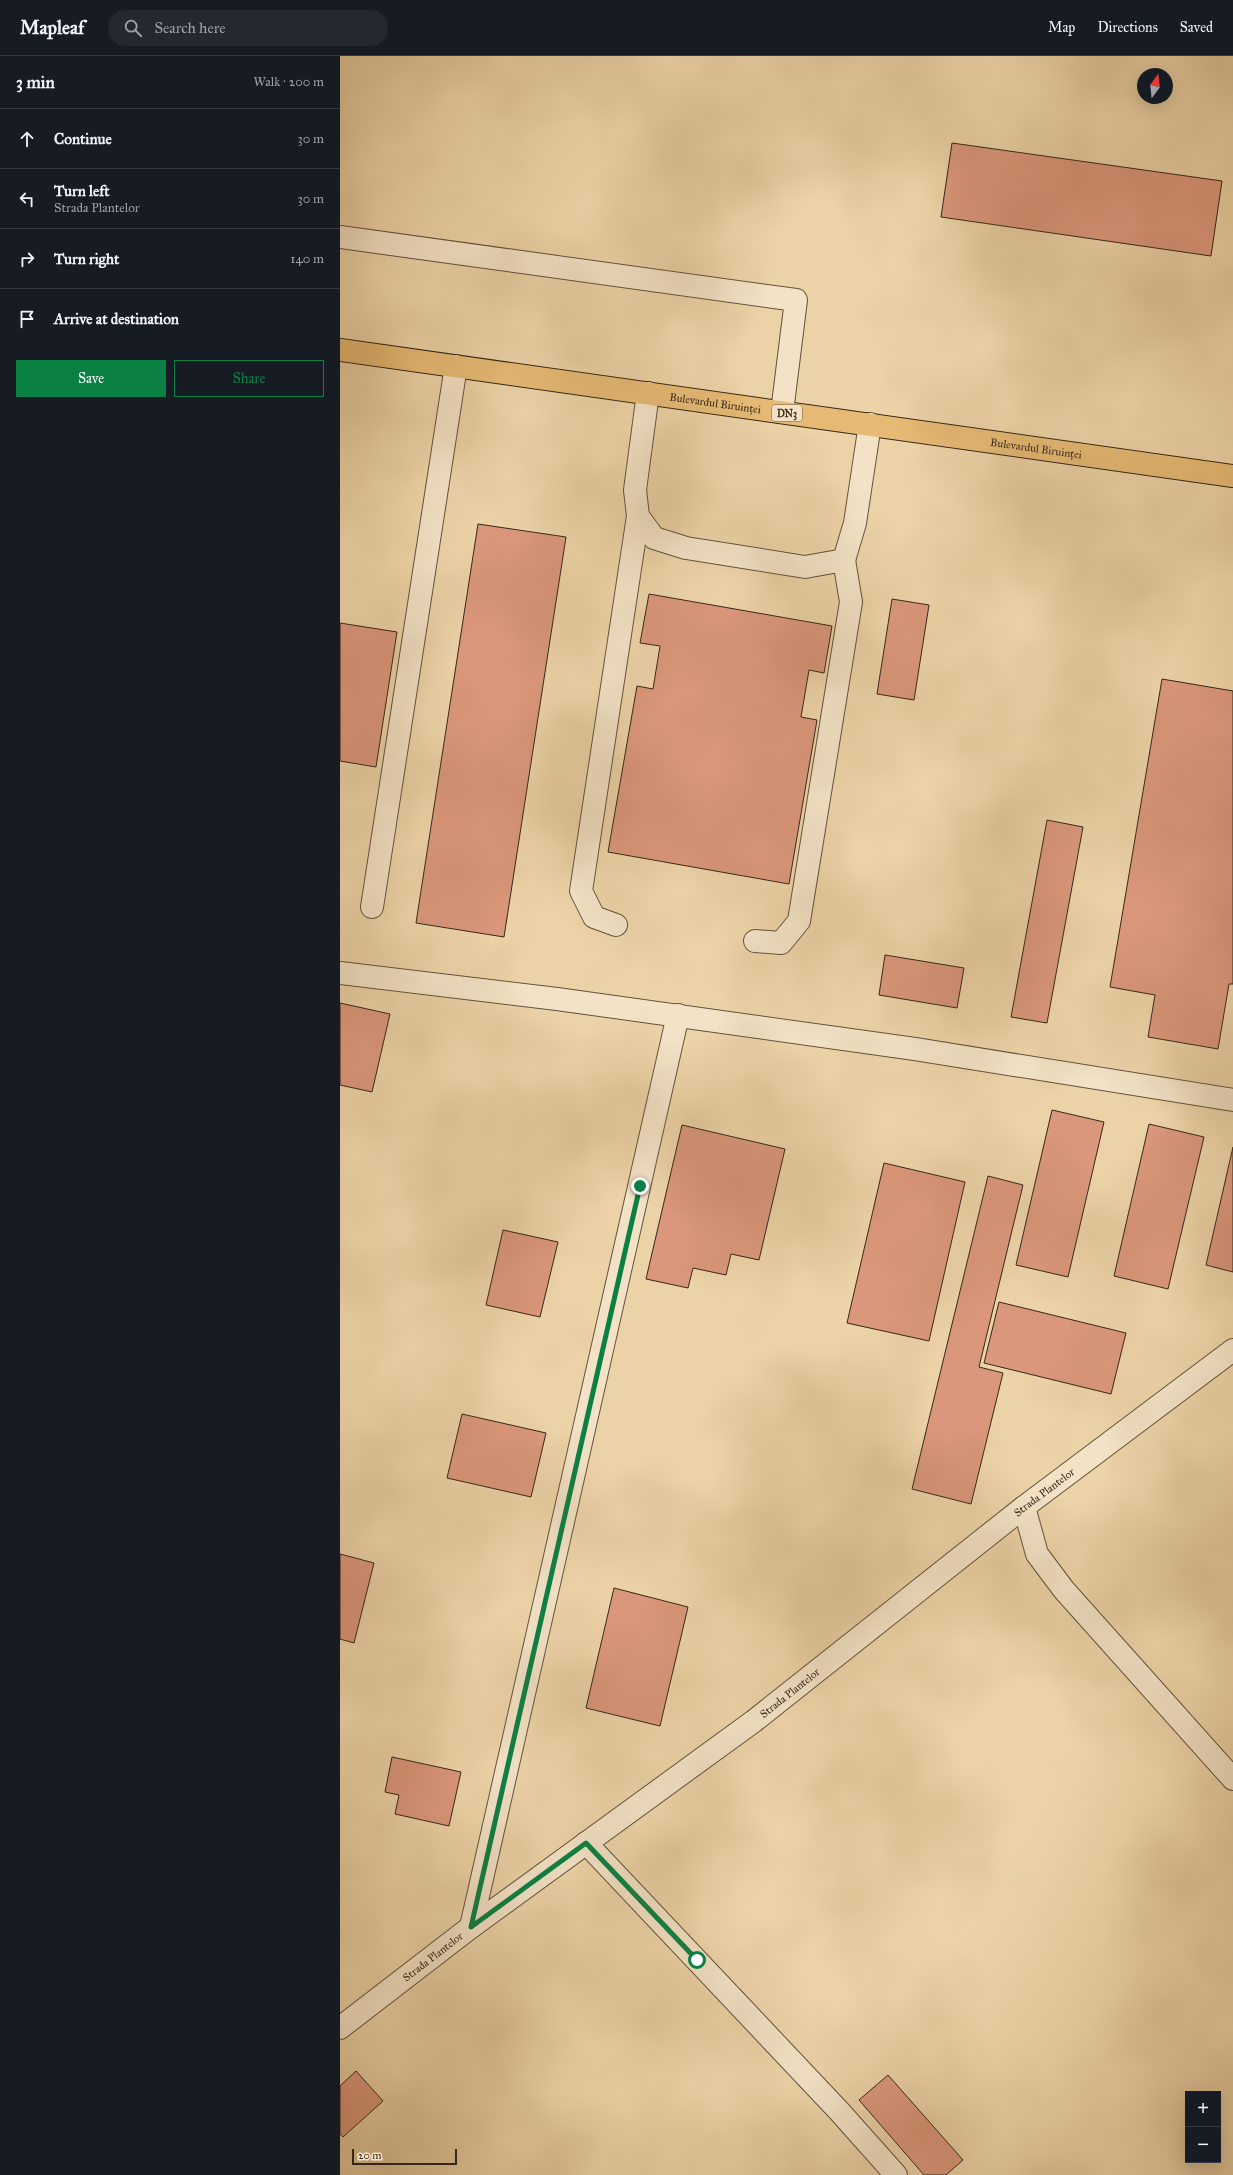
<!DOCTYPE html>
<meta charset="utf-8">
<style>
:root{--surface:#171b24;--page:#242831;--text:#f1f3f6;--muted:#9ea1a6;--line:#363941;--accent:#0b8043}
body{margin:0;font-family:"IM FELL Great Primer",serif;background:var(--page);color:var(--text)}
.controls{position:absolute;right:12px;bottom:12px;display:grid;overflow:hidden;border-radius:0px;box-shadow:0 4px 16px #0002}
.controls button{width:36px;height:36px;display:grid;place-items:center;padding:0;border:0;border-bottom:1px solid var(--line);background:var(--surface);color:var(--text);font:20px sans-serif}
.compass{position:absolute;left:797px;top:12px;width:36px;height:36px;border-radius:50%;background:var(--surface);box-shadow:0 4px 16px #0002;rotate:15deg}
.scale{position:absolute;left:12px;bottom:10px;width:105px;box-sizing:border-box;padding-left:4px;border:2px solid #352719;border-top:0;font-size:11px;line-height:14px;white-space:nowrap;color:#352719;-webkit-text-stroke:3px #f3e2c6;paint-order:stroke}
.stop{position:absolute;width:12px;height:12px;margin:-9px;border:3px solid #0b8043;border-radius:50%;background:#fff}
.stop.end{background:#0b8043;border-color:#fff;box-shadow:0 1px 4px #0008}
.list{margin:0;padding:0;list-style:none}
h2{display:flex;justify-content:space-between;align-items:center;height:52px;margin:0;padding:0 16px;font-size:17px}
h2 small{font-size:13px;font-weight:400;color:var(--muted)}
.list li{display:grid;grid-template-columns:26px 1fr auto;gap:12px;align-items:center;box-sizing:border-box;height:60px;padding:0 16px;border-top:1px solid var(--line)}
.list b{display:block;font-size:15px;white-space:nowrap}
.list p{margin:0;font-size:13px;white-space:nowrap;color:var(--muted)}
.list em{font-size:13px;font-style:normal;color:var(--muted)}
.actions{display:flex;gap:8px;padding:12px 16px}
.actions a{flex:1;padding:9px 0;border:1px solid var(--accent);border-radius:0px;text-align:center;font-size:14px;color:var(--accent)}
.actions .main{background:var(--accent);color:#fff}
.icon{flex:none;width:22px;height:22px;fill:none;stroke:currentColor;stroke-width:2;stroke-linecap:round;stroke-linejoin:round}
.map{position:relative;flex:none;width:893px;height:2119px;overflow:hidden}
header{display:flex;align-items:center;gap:24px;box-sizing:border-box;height:56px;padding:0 20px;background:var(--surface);border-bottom:1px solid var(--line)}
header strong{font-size:19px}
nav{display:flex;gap:22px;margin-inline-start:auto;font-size:14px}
.search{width:280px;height:36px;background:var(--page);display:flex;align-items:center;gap:10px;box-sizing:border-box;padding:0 14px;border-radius:22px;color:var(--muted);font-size:15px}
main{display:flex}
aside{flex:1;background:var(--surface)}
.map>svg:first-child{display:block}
</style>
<header>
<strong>Mapleaf</strong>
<div class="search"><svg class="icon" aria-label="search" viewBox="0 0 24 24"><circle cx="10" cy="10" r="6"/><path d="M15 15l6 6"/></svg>Search here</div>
<nav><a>Map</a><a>Directions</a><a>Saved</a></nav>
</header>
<main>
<aside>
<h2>3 min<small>Walk · 200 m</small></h2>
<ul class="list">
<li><svg class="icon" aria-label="ahead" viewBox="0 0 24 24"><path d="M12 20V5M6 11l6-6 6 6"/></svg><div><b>Continue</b></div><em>30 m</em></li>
<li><svg class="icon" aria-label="left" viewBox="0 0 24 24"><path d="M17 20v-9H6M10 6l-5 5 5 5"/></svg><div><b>Turn left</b><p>Strada Plantelor</p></div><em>30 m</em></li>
<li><svg class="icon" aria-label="right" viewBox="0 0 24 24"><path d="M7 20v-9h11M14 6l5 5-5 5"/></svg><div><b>Turn right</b></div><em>140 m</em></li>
<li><svg class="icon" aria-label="arrive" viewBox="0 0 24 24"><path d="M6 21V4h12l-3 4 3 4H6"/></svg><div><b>Arrive at destination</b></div></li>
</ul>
<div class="actions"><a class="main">Save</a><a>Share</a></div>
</aside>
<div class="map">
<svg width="893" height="2119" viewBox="0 0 893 2119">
<rect width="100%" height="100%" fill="#ecd3a7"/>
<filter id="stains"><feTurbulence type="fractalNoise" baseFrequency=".005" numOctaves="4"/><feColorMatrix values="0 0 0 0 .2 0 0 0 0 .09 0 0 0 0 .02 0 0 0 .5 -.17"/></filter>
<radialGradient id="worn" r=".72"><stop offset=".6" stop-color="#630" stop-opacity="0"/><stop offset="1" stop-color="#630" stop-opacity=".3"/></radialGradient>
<path fill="#db977b" stroke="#352719" d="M612,87L882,125L871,200L601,161Z
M138,468L226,481L164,881L76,867Z
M309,538L492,570L484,617L469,614L461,661L477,664L449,828L268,796L297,630L313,633L320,590L300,587Z
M552,543L589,549L574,644L537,638Z
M0,567L57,576L36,711L0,705Z
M822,623L893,635V928H889L878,993L808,981L815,939L770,931Z
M707,764L743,771L707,967L671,961Z
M545,899L624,912L617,952L539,939Z
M0,947L50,958L32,1036L0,1029Z
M712,1054L764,1066L728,1221L676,1209Z
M809,1068L864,1081L828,1233L774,1220Z
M342,1069L445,1093L419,1204L391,1198L386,1219L353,1212L348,1232L306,1223Z
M893,1091V1216L866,1209Z
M544,1107L625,1126L589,1285L507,1267Z
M648,1120L683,1129L639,1311L663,1317L631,1448L572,1433Z
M163,1174L218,1186L200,1261L146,1249Z
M659,1246L786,1277L771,1338L644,1307Z
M122,1358L206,1377L191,1441L107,1422Z
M0,1498L34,1507L14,1587L0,1583Z
M274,1532L348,1551L320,1670L246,1652Z
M52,1701L121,1716L109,1770L55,1758L59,1739L45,1736Z
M16,2015L43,2045L3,2081L0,2078V2030Z
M548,2019L623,2104L606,2119H584L519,2044Z"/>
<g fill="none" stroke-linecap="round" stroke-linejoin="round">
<defs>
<g id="minor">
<path d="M0,181L456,244L442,356"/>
<path d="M308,337L295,434L298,460L314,482L346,492L465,511L504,504L515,467L530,368"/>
<path d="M32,851L116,310"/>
<path d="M276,869L254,861L241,835L298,460"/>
<path d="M415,885L441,887L459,865L511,546L504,504"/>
<path d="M0,917L217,943L575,993L893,1044"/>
<path d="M684,1451L697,1498L724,1534L893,1723"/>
<path d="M246,1787L499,2055L556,2119"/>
<path d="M131,1871L338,959"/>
<path id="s1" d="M0,1972L131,1871L414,1665L684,1451L893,1294"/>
</g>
<g id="major">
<path id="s2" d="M0,294L893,420"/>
</g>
</defs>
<use href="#minor" stroke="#63523c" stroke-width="24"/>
<use href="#major" stroke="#352719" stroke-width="24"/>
<use href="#minor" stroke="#f3e2c6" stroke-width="22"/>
<use href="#major" stroke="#e6ba74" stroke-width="22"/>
</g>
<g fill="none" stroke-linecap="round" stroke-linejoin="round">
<path stroke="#0b8043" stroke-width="5" d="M300,1130L131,1871L246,1787L357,1904"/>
</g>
<g text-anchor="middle" stroke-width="3.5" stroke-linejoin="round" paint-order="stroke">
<rect fill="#f3e2c6" stroke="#6e5f4d" stroke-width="1" x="432" y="349" width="30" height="16" rx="3"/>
<g font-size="10" font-weight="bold" fill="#352719">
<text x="447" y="361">DN3</text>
</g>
<g font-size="11" fill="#352719" stroke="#f3e2c6">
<text dy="4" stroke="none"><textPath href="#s2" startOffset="379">Bulevardul Biruinței</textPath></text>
<text dy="4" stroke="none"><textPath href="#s2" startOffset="703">Bulevardul Biruinței</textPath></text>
<text dy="4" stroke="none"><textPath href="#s1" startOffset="885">Strada Plantelor</textPath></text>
<text dy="4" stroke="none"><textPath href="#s1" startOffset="561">Strada Plantelor</textPath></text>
<text dy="4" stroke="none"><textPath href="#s1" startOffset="117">Strada Plantelor</textPath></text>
</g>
</g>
<rect width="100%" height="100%" filter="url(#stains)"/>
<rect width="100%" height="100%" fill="url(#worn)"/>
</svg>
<div class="controls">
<button>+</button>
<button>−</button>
</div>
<svg class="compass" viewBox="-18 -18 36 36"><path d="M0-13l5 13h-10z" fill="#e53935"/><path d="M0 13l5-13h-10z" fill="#9ea1a6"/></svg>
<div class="scale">20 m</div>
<div class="stop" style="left:357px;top:1904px"></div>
<div class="stop end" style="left:300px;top:1130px"></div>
</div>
</main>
